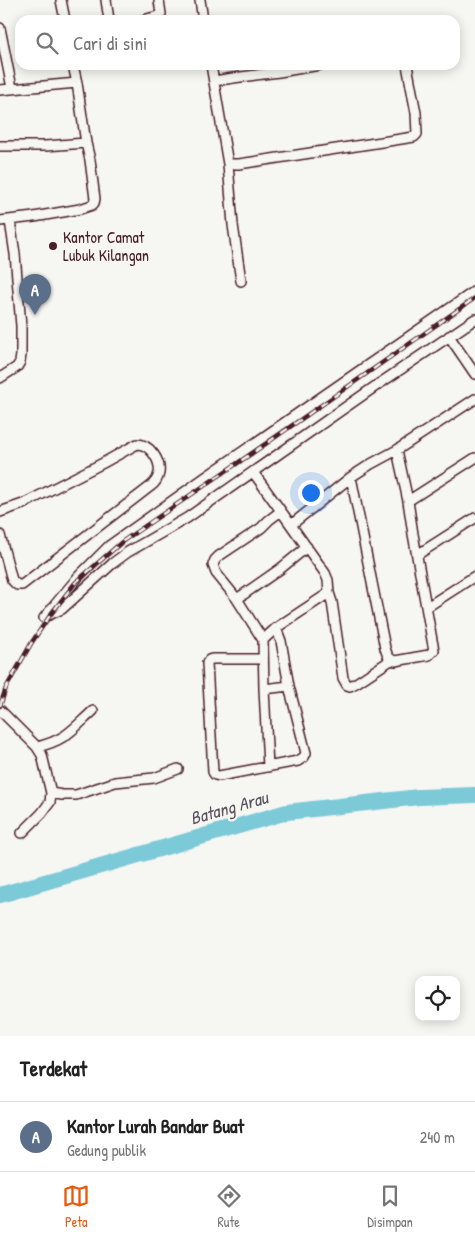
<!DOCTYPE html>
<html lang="id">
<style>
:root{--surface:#fff;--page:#f6f6f6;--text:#222;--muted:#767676;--line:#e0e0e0;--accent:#ea580c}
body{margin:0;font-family:"Patrick Hand",sans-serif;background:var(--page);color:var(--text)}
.controls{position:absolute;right:15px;bottom:15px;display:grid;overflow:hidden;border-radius:10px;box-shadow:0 2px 12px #0003}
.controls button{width:45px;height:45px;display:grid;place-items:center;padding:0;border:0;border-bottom:1px solid var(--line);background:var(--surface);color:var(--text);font:25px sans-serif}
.you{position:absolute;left:310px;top:492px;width:18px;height:18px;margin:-12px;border:4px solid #fff;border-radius:50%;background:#1a73e8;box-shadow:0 0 0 8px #1a73e833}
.badge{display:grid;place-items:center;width:32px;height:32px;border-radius:50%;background:var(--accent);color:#fff;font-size:16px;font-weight:700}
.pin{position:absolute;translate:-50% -41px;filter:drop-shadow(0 1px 2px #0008)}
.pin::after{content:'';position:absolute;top:26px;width:18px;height:15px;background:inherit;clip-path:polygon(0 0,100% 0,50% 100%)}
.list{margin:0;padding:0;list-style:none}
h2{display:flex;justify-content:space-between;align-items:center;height:65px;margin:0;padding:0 20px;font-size:21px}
h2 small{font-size:16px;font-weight:400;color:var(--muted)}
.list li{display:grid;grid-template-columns:32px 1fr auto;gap:15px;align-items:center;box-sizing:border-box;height:70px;padding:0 20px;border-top:1px solid var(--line)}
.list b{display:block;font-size:19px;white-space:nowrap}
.list p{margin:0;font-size:16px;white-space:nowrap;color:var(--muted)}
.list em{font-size:16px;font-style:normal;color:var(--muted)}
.icon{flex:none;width:28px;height:28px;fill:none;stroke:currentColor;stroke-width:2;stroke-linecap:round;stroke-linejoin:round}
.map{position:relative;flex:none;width:475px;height:1036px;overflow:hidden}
.search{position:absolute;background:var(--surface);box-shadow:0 2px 12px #0003;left:15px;right:15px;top:15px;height:55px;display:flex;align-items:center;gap:12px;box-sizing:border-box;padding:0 18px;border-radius:15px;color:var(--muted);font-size:19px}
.sheet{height:135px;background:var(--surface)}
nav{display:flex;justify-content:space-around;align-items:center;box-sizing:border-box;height:70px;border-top:1px solid var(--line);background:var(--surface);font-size:14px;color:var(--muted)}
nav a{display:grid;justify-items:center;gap:2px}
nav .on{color:var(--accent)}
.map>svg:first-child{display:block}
</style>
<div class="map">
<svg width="475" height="1036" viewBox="0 0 475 1036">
<rect width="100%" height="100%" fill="#f6f6f2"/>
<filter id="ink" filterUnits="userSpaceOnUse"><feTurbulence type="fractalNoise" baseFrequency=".02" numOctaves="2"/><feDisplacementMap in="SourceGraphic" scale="10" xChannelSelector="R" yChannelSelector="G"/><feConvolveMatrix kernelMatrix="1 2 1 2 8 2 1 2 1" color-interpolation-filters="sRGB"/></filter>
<g filter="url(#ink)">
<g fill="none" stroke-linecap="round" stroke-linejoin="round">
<path stroke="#7bc9d8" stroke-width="16" d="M0,895L287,812L419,797L475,795"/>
<defs>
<path id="minor" d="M61,0L65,20
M106,0L109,20
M200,0L203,20
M143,20L158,16L161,14L159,0
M0,28L12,88
M211,65L228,164L233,225L241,281
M214,81L233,78L279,72L320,65
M77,83L86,143
M0,90L77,83L73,65
M0,146H45L86,143L90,160L95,199L94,203L92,205L80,209L34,217L0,221
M228,164H239L414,137L417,134L416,113L407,65
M449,336L475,374
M0,378L17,367L20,362L21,355V326L15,254L10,221
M253,472L281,511L269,520L261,528L219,556L215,560L213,565L216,573L237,599L263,640L264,689L268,767
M351,477L385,648C387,654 388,659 395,661L429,655L434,650L432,640L413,534L408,501L397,450
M408,501L475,458
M0,512L23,504L103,463L137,444C150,444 161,461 159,473C158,478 155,483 151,486L22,585H17L12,580L0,535
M291,525L351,477L371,464L397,450L475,399
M417,555L475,518
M329,593L332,602L343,678L347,685L350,686L356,683L391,660
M237,599L280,569L307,547
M427,607L475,576
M49,615L62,609L113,563L128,552L187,518L373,388L475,319
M44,618L79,576L109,546L203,479L475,291
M276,628L329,593L328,580L325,573L281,511
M263,640L276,628L281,641L289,686L306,753L304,757L298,761L219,776L215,775L213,772L207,663L209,660L212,659H263
M264,689L289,686
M0,710L37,747L42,755L51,793L50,802L42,813L22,833
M37,747C66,740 72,730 93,711
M51,793L62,795H76L115,782L154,778L178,769"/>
</defs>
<use href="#minor" stroke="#4a1f2b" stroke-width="12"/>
<use href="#minor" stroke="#f6f6f2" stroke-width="9"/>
<defs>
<path id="rail" d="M0,706L6,688L32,642L51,614L75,583L123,541L270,441L475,298"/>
</defs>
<use href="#rail" stroke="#4a1f2b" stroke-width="4.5"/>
<use href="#rail" stroke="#f6f6f2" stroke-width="2.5" stroke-dasharray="8" stroke-linecap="butt"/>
</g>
</g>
<circle fill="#4a1f2b" stroke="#f6f6f2" stroke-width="2" cx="53" cy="246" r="5"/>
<g text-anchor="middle" stroke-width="4.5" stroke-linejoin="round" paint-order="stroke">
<g font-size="16" fill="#4a1f2b" stroke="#f6f6f2" text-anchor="start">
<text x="63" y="243">Kantor Camat<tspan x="63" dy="18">Lubuk Kilangan</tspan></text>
</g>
<g font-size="18" font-style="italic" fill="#59525f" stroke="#f6f6f2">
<text transform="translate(229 808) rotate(-16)" y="6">Batang Arau</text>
</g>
</g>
</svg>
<div class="controls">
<button><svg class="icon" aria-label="locate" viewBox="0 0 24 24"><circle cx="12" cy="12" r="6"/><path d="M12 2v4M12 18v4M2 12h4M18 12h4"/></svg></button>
</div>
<div class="you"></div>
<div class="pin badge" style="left:35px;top:315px;background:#5c6f8a">A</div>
<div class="search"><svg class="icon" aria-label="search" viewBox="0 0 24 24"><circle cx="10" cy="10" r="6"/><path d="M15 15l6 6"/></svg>Cari di sini</div>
</div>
<section class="sheet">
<h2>Terdekat<small></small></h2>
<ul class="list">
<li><span class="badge" style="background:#5c6f8a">A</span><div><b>Kantor Lurah Bandar Buat</b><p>Gedung publik</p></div><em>240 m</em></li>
</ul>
</section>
<nav>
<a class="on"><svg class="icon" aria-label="map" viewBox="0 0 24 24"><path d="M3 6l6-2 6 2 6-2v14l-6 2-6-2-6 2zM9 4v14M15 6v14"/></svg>Peta</a>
<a><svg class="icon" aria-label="directions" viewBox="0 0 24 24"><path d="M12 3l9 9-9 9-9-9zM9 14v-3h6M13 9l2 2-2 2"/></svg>Rute</a>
<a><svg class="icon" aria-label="saved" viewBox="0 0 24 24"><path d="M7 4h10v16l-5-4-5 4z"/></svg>Disimpan</a>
</nav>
